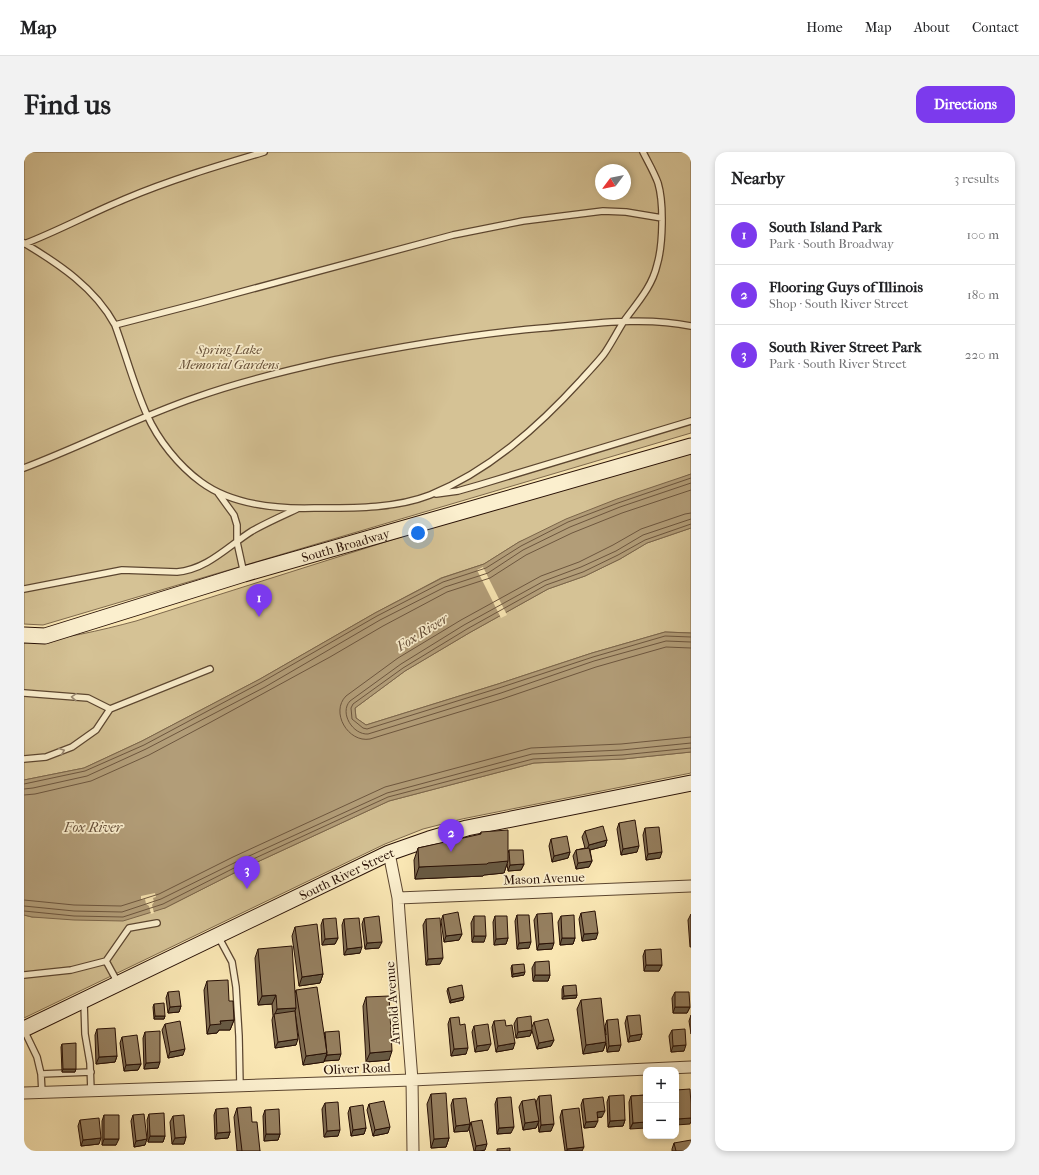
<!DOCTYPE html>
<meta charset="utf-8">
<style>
:root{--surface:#fff;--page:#f2f2f2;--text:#202124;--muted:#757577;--line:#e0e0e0;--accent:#7c3aed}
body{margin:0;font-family:"IM FELL French Canon",serif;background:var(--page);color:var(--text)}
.controls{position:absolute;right:12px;bottom:12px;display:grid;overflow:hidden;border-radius:8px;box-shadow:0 2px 6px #0003}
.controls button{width:36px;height:36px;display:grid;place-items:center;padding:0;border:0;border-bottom:1px solid var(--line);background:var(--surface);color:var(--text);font:20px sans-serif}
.compass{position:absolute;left:571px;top:12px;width:36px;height:36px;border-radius:50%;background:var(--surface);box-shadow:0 2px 6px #0003;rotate:238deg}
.you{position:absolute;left:394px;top:381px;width:14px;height:14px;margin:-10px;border:3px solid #fff;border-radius:50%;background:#1a73e8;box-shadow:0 0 0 6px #1a73e833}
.badge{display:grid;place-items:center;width:26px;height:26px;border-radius:50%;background:var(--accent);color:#fff;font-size:13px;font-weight:700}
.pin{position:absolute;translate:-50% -33px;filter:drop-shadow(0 1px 2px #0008)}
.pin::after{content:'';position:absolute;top:21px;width:14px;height:12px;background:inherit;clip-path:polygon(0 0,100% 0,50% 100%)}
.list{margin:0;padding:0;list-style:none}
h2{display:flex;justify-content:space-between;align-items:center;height:52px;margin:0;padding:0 16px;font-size:17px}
h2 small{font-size:13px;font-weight:400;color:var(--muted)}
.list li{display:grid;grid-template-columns:26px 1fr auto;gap:12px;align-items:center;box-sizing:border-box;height:60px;padding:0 16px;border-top:1px solid var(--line)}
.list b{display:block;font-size:15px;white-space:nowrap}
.list p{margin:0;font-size:13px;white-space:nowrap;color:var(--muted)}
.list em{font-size:13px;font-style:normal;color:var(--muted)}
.map{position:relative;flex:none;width:667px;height:999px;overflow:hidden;border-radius:12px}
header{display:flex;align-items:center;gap:24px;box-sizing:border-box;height:56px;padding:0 20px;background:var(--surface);border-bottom:1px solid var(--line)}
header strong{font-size:19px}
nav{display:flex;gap:22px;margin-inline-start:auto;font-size:14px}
.intro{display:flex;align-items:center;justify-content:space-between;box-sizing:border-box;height:96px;padding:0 24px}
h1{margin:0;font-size:28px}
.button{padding:10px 18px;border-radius:12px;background:var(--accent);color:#fff;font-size:14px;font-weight:700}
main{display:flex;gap:24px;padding:0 24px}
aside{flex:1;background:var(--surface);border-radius:12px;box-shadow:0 2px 6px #0003}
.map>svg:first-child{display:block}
</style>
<header>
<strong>Map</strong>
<nav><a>Home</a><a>Map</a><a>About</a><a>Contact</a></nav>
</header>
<div class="intro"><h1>Find us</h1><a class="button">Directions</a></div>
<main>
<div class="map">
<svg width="667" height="999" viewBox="0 0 667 999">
<rect width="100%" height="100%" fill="#f9e6b3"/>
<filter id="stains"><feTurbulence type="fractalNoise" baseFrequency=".005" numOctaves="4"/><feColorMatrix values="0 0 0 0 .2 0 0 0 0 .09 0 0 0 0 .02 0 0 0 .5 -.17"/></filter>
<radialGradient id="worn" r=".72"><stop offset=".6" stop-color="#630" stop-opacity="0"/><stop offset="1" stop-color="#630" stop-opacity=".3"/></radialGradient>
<path fill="#d5c295" stroke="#7e694d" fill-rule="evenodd" d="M0,0H667V281L19,473L0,472ZM577,18H601V42H577Z
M667,300V322L495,390L460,412L417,426L351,461L236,527L118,589L60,616L0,628V491C38,487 75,479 112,469L399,378Z
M667,376V481L641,480L568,501L474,532L342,573L332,566L331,556L381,519L445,481L524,437L561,424L596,407L623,391Z
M667,600V621L438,667L399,677L361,692L0,866V763L8,765L141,756L216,718L365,649L510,611L599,607Z"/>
<path fill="#b29d78" stroke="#7b654a" d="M667,322V376L623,391L596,407L561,424L524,437L445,481L381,519L331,556L332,566L342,573L474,532L568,501L641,480L667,481V600L599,607L510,611L365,649L216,718L141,756L99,769L50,768L8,765L0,763V628L60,616L118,589L236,527L351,461L418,426L460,412L495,390L542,367L593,347Z"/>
<path fill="#f9e6b3" d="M459,415L483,463L477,466L453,418Z
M131,741L132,745L129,746L130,750L128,753L130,761L127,762L125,754L122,752L121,747L117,748V744Z"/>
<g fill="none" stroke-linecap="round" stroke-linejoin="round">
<path stroke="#6d563e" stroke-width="1" d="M667,361L661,362L617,377L589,393L555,410L517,424L437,468L374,506L322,544C306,560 324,591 346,587L478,547L572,515L642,495L667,496
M667,367L619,383L592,399L557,415L520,429L440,473L377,512L326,549C315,561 329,583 344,582L477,541L570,509L642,489L667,490
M667,372L621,388L594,403L559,420L522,433L443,477L379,516L329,552L327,556L328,567L339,576L343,577L475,536L569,505L641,484L667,485
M0,632L61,619L120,593L238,530L353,464L419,430L462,416L497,394L544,370L594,351L667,326
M0,637L9,636L63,624L122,597L241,535L356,468L421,435L464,421L499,398L546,375L596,355L667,331
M0,643L11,642L67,629L125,603L187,570L306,505L359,474L423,440L466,426L502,403L548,381L598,361L667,338
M0,748L50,753L97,754L135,742L209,705L361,635L507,596L597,592L667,585
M0,754L50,759L98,760L137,747L212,710L363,641L508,602L598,598L667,591
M0,759L50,764L99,765L139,752L214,714L364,645L509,607L598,603L667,596"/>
<defs>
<path id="lane" d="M0,91C35,112 71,136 91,173C102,203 110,234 123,263C134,288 155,314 177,330C208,353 252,357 290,356C327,356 370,357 406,343C465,319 514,275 557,228C564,220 573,211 580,202C587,192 593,180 600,169C613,151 628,135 633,113C639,93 640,51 634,31C630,20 624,10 619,0
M0,92C34,79 67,61 101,47C146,28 193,14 240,0
M91,173L176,151L429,83L499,69L579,59L602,60L638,66
M0,316C58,294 114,265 173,245C218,229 264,218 310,208C379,194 448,182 519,176C567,172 619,164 667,174
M194,341L210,363L213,373V390L220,422
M412,342L434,339L455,333L667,269
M0,437L98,418L153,420C184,417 204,394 228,379C242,371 258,364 273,357
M0,541L64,546L86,557
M0,607L22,605L48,595L72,578L86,557L186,517
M194,784L208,810L212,835L215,884L216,934
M82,809L105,776L133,771
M0,823L47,818L82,809L94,831
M60,850L61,882L66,911L67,939
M0,878L13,905L17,922
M18,941L17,922L67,920"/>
<path id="street" d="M365,701L374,746L375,761L388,928L389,999
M374,746L667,734
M0,941L388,928L667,915"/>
<g id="secondary">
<path id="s1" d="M0,483L21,484L220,422L667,294"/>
<path id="s2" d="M0,877L365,701L405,687L443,676L667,631"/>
</g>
</defs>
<use href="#lane" stroke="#5c4630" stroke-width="8"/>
<use href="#street" stroke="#5c4630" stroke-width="13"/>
<use href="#secondary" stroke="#281005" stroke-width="17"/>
<use href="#lane" stroke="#fbefce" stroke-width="5.5"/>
<use href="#street" stroke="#fbefce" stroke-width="11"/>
<use href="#secondary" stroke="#fbefce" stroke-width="15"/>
</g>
<path fill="#806d52" stroke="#281005" d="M595,671L613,700L597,703L593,677Z
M621,676L636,706L622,708L619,683Z
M561,679L583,688L581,694L566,698L568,709L565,715L552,717L549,704L552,698L561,696L558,685Z
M457,680L484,701L485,698L500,712L497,718L484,719L483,712L480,721L460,723L459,724L391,727L390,708L394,696L456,683Z
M527,687L546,700L544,706L528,710L525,694Z
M557,761L572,787L558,789L555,767Z
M513,762L528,797L513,798L510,768Z
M667,762V795H666L664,768Z
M419,763L438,782L435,788L420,790L417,769Z
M493,763L505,796L493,797L491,769Z
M450,764L460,790H448L447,771Z
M471,764L484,786L482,792L470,793L469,770Z
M537,764L551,786L549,792L536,793L534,770Z
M340,766L355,796L341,797L338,772Z
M299,767L314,786L311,792L298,793L297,773Z
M320,767L336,801L320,803L318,773Z
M402,767L416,812L402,813L399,773Z
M271,775L299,822L296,831L275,834L268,784Z
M234,797L271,841L272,838L300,883L301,880L315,908L300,909V908V910L279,913L271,860L272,893L251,896L248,868L249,864L248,852L234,853L231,806Z
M621,798L638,813L635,819H620L619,804Z
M511,810L526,823L524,829H509L508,816Z
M488,813L500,823L488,825L487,816Z
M183,829L205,849L210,868L206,878H195L193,881L183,882L180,838Z
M539,834L553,843L552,846L538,847V837Z
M424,836L439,848L426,851L423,839Z
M144,840L157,854L155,860L144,861L142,846Z
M651,840L666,855L663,861H649L648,846Z
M342,845L365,908L342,910L339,854Z
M557,848L582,883L581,874L583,868L595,899L583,900L582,891L579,899L559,902L553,857Z
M130,852L141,864L140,867H130L129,855Z
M667,863V882L665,869Z
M603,864L618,882L616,888L604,890L601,871Z
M426,866L436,873L442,902L427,904L424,872Z
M493,866L508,875L510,870L530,888L527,894L513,897L508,879L506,884L492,886L490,872Z
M470,869L482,874L489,897L472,900L468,875Z
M141,872L159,903L144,906L138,878Z
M450,874L464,898L451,900L448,880Z
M73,877L93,904L91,910L72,912L71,883Z
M648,878L660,899L647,900L645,884Z
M121,880L134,916L120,917L119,886Z
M98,885L117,912L114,918L100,919L96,891Z
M38,892L51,920H38L37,895Z
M407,942L425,986L422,995L407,996L403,952Z
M622,943L606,977L605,950L607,944Z
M515,944L527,979L515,980L514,971L512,976L499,978L495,955L498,949L513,960L512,950Z
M585,944L601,968L599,974L584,975L583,950Z
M473,946L487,981L473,982L471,952Z
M429,947L444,979L430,980L427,953Z
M559,947L578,965L573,966L571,975L560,976L557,953Z
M301,951L314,984L300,985L298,957Z
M345,952L364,981L349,984L343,958Z
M326,955L342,976L340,982L327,984L324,961Z
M213,956L236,999H213L210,965Z
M192,957L206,980L204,986L191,987L190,963Z
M241,958L256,982L254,988L240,989L239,964Z
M538,958L558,999H541L536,965Z
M125,962L141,984L139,990H124L123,968Z
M80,963L92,993H78V969Z
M109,963L121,993L110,995L107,969Z
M149,964L162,985L160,992H148L146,970Z
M56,968L75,992L57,994L54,974Z
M447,970L461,998L456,999H450L445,977Z
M650,991L667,999H648V997Z"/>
<path fill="#685942" stroke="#281005" d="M583,688L581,694L562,699L565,693Z
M615,694L613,700L597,703L599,697Z
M546,700L544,706L528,710L530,704Z
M638,700L636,706L622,708L624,702Z
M484,709L480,721L460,723L459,724L391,727L395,715Z
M568,709L565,715L552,717L554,711Z
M500,712L497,718L484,719L486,713Z
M574,781L572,787L558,789L560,782Z
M438,782L435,788L420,790L422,784Z
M450,784H462L460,790H448Z
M314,786L311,792L298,793L301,787Z
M484,786L482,792L470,793L472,787Z
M538,786H551L549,792L536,793Z
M358,790L355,796L341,797L343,791Z
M507,790L505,796L493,797L495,791Z
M530,791L528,797L513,798L515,792Z
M338,795L336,801L320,803L323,797Z
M419,806L416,812L402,813L404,807Z
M622,813H638L635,819H620Z
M501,820L500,823L488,825L489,822Z
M299,822L296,831L275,834L278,825Z
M511,823H526L524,829H509Z
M252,843L248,852L234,853L238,844Z
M553,843L552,846L538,847L540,844Z
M440,845L439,848L426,851L427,848Z
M157,854L155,860L144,861L146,855Z
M651,855H666L663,861H649Z
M272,856L269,865H250L253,857Z
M131,864H141L140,867H130Z
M210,868L206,878H195L193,881L183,882L186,873L196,869Z
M508,878L506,884L492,886L494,880Z
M618,882L616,888L604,890L606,884Z
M274,887L272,893L251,896L254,890Z
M530,888L527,894L513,897L515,891Z
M582,890L579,899L559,902L562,893Z
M491,891L489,897L472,900L474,894Z
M467,892L464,898L451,900L453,894Z
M597,893L595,899L583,900L585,894Z
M662,893L660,899L647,900L649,894Z
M444,896L442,902L427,904L430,897Z
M161,897L159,903L144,906L146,900Z
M368,899L365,908L342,910L346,901Z
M303,901L300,910L279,913L282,904Z
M317,902L315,908L300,909L303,903Z
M93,904L91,910L72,912L75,905Z
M136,910L134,916L120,917L122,911Z
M117,912L114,918L100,919L102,913Z
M39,917H52L51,920H38Z
M581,959L578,965L570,966L573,960Z
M667,966V969L666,972L652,973L653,967Z
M601,968L599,974L584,975L586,969Z
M515,969L512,976L499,978L501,971Z
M574,969L571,975L560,976L562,970Z
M622,970V976L606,977L609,971Z
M446,972L444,979L430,980L432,974Z
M530,972L527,979L515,980L517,973Z
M366,975L364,981L349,984L351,978Z
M490,975L487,981L473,982L475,976Z
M342,976L340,982L327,984L329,978Z
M316,978L314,984L300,985L303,979Z
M206,980L204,986L191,987L193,981Z
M242,982H256L254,988L240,989Z
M126,984H141L139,990H124Z
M162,985L160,992H148L151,986Z
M77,986L75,992L57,994L59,988Z
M425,986L422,995L407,996L410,987Z
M80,987H95L92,993H78Z
M123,987L121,993L110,995L112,989Z
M463,992L461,998L456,999H451L452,994Z
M560,995L558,999H543V997Z"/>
<path fill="#957f5f" stroke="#281005" d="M611,668L615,694L599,697L595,671Z
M579,674L583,688L565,693L561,679Z
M635,675L638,700L624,702L621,676Z
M484,678V709L464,711L463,712L395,715L394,696L457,682V680Z
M543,684L546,700L530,704L527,687Z
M565,696L568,709L554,711L552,698Z
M485,698H499L500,712L486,713Z
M571,759L574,781L560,782L557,761Z
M434,760L438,782L422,784L419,763Z
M528,761L530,791L515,792L513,762Z
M493,763H505L507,790L495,791Z
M550,763L551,786H538L537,764Z
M355,764L358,790L343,791L340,766Z
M450,764H461L462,784H450Z
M471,764H483L484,786L472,787Z
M312,766L314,786L301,787L299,767Z
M335,766L338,795L323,797L320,767Z
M416,766L419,806L404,807L402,767Z
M293,772L299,822L278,825L271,775Z
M268,794L272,856L253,857L252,843L238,844L234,797Z
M637,797L638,813H622L621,798Z
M525,809L526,823H511V810Z
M500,812L501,820L489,822L488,813Z
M204,828L205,849H209L210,868L196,869L197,872L186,873L183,829Z
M438,833L440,845L427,848L424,836Z
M552,833L553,843L540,844L539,834Z
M293,835L303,901L282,904L272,838Z
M155,839L157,854L146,855L144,840Z
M651,840H665L666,855H651Z
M365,844L368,899L346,901L342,845Z
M577,846L582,890L562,893L557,848Z
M140,851L141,864H131L130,852Z
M271,859L274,887L254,890L250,862Z
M616,863L618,882L606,884L603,864Z
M507,864L508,878L494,880L493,866Z
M435,865L436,873L441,872L444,896L430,897L426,866Z
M524,867L530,888L515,891L510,870Z
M594,867L597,893L585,894L583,868Z
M481,868L482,874L488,873L491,891L474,894L470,869Z
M156,869L161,897L146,900L141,872Z
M464,872L467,892L453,894L450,874Z
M91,876L93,904L75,905L73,877Z
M661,877L662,893L649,894L648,878Z
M136,879V910L122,911L121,880Z
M315,879L317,902L303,903L301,880Z
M113,883L117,912L102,913L98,885Z
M52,891V917H39L38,892Z
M666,937L667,952V966L653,967L652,938Z
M422,941L425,986L410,987L407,942Z
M527,943L530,972L517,973L515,944Z
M600,943L601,968L586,969L585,944Z
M622,943V970L609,971L607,944Z
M487,945L490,975L475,976L473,946Z
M579,945L581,959L573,960L574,969L562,970L559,947Z
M442,946L446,972L432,974L429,947Z
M511,947L515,969L501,971L498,949Z
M360,949L366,975L351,978L345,952Z
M314,950L316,978L303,979L301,951Z
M339,953L342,976L329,978L326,955Z
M227,955L228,970H233L236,999H218L213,956Z
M204,956L206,980L193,981L192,957Z
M555,956L560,995L543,997L538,958Z
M255,957L256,982H242L241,958Z
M140,961L141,984H126L125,962Z
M120,962L123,987L112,989L109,963Z
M80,963H95V987H80Z
M160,963L162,985L151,986L149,964Z
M75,966L77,986L59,988L56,968Z
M458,968L463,992L452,994L447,970Z
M667,988V999H652L650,991Z
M486,996V999H473V997Z"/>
<defs><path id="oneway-chevron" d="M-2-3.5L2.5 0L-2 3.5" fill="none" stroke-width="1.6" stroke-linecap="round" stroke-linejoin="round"/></defs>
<g stroke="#9c8b74">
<use href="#oneway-chevron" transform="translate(50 545) rotate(-176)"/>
<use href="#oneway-chevron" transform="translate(38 599) rotate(-20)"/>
</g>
<g text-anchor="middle" stroke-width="3.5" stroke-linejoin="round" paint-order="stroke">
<g font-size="13" font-style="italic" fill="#654e37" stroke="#fbefce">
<text x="205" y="202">Spring Lake<tspan x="205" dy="15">Memorial Gardens</tspan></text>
</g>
<g font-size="13" fill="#281005" stroke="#fbefce">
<text dy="5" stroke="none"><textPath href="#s1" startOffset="335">South Broadway</textPath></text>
<text dy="5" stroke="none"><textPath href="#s2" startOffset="358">South River Street</textPath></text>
<text transform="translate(520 726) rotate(-2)" y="5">Mason Avenue</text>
<text transform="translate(368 851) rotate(-94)" y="5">Arnold Avenue</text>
<text transform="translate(333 916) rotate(-2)" y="5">Oliver Road</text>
</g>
<g font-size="14" font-style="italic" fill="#664f39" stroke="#fbefce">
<text transform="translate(398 480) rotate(-32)" y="5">Fox River</text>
<text x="69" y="680">Fox River</text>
</g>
</g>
<rect width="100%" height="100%" filter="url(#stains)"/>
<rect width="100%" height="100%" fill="url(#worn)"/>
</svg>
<div class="controls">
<button>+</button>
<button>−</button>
</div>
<svg class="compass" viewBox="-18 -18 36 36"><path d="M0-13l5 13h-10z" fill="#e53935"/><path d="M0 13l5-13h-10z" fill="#757577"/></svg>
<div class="you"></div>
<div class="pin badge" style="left:235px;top:465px">1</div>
<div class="pin badge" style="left:427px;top:700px">2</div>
<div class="pin badge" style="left:223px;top:737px">3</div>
</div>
<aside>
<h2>Nearby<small>3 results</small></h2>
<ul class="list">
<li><span class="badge">1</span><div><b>South Island Park</b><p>Park · South Broadway</p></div><em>100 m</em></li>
<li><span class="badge">2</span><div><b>Flooring Guys of Illinois</b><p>Shop · South River Street</p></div><em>180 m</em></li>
<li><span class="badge">3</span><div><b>South River Street Park</b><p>Park · South River Street</p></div><em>220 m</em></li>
</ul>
</aside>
</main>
